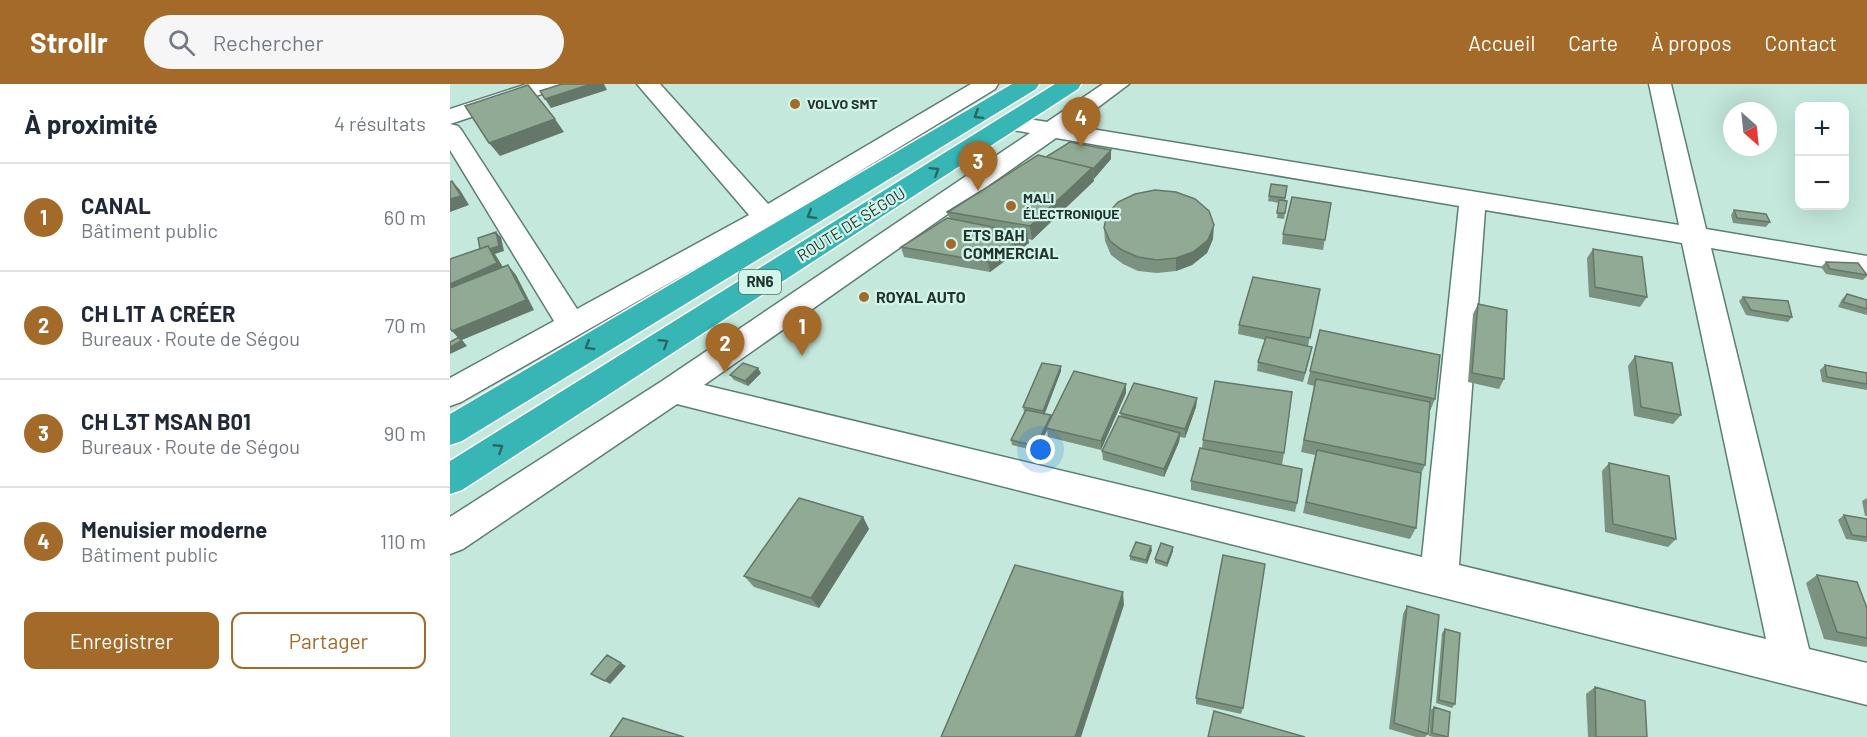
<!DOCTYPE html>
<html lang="fr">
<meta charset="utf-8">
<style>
:root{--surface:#fff;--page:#f6f6f7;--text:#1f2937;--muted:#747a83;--line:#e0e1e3;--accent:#a46a2a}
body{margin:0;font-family:Barlow,sans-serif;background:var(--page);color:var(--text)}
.controls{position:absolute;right:18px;top:18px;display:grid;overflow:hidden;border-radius:12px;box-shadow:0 6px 24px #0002}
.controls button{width:54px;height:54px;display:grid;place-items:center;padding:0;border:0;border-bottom:2px solid var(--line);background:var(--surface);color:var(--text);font:30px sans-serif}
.compass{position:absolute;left:1273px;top:18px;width:54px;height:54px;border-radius:50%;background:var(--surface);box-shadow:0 6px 24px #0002;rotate:153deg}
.you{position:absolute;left:591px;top:366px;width:21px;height:21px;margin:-15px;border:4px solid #fff;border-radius:50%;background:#1a73e8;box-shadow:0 0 0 9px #1a73e833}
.badge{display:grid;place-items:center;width:39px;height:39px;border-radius:50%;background:var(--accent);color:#fff;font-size:20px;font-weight:700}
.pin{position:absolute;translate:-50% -50px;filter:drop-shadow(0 2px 3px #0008)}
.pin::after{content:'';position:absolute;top:32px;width:21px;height:18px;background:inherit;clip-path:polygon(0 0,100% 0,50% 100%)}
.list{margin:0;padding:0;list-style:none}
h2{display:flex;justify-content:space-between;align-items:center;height:78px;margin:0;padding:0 24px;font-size:26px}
h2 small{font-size:20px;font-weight:400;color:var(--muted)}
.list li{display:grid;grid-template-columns:39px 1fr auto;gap:18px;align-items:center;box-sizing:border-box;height:108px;padding:0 24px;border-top:2px solid var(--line)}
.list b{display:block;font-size:22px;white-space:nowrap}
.list p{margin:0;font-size:20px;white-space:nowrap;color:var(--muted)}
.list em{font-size:20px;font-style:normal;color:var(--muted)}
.actions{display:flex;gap:12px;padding:18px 24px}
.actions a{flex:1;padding:14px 0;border:2px solid var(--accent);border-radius:12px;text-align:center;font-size:21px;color:var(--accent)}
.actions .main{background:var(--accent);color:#fff}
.icon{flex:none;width:33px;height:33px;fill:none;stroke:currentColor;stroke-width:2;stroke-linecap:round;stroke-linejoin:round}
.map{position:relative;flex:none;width:1417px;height:653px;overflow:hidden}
header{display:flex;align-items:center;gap:36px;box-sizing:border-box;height:84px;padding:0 30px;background:var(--accent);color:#fff}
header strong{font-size:28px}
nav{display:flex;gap:33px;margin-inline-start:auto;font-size:21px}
.search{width:420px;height:54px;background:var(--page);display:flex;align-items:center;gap:15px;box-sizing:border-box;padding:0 21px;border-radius:33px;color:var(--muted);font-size:22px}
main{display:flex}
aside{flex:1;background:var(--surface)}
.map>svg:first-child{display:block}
</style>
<header>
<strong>Strollr</strong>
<div class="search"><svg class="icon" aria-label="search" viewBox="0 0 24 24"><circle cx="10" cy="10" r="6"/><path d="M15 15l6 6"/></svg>Rechercher</div>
<nav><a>Accueil</a><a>Carte</a><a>À propos</a><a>Contact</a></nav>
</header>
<main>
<aside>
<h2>À proximité<small>4 résultats</small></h2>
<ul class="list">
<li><span class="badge">1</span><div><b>CANAL</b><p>Bâtiment public</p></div><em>60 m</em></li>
<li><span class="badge">2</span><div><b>CH L1T A CRÉER</b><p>Bureaux · Route de Ségou</p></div><em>70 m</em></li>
<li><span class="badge">3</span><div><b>CH L3T MSAN B01</b><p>Bureaux · Route de Ségou</p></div><em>90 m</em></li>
<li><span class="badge">4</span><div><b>Menuisier moderne</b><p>Bâtiment public</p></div><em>110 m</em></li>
</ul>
<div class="actions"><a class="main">Enregistrer</a><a>Partager</a></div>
</aside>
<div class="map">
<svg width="1417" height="653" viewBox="0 0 1417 653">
<rect width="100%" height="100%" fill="#c4e9dc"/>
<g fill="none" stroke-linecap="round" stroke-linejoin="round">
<defs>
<path id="minor" d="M77,0H110L107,5L0,40L8,42L12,47L127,225L299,131L187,0H210L318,120L521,0H548L545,5L333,134L345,146L342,152C329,155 323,153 314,145L11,318L0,322V294L104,237L0,66V25Z
M653,0H679L623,42L1229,141L1199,0H1221L1256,145L1417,172V190L1261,164L1359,565L1417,579V621L227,320L13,465L0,470V433L212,297L580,49L552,44L548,39L552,34L560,32L597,38ZM606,54L1009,122L972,473L254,301ZM1035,126L1232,159L1316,555L1009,481Z"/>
<path id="highway" d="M562,0H589L586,5L12,357L0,361V330Z
M605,0H631L628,5L12,406L0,410V377Z"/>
</defs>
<use href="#minor" stroke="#5c7e73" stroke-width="3"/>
<use href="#highway" stroke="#fff" stroke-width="3"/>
<use href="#minor" fill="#fff" fill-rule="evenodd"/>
<use href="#highway" fill="#37b6b5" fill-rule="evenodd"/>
</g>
<path fill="#7c9280" d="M661,66V75L643,95L644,97L582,156L578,155L579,159L540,188L454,173L451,163L500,135L497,128L561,88L591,72L596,73Z
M821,100L837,102L835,117H837L834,135L827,134L829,119L818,117Z
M881,119L873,166L832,160L833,150Z
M1284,126L1320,138L1316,143L1283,139L1281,131Z
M654,144L763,155L757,169L742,181L726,187L707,189L688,187L673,180L661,171L655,157Z
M1143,165L1197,213L1190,223L1139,213L1137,174Z
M1376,178L1417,190V192L1413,196L1376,190L1371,183Z
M870,205L858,262L860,273L853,298L807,287L808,278L816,256L788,250L789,241Z
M1397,210L1417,216V231L1388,223L1392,215Z
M1293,213L1342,233L1338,238L1296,231L1289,217Z
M1028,220L1054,295L1049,305L1018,298L1023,230Z
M870,246L985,315L980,327L975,381L971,390L966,444L960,455L853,429L865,371L851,368L864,302L857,300Z
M1185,272L1231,331L1223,340L1184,332L1178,282Z
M1375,281L1417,289V306L1372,298L1370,286Z
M611,282V287L594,330L601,334L676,300V309L651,366L598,353L597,346L587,367L562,361L561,356L574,328L573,323Z
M311,289L298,302L284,296L280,291Z
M747,314L746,323L735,354L730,353L729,358L714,393L653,376L652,367L671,332L670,329Z
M753,356L834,369L832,381L847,419L845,428L741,406V397L752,364Z
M1159,379L1226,455L1218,463L1155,448L1152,387Z
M1417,414V432H1415L1412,417Z
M1394,431L1417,435V458L1396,455L1388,436Z
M413,433L419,445L369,524L304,503L294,492Z
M723,463V467L717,483L705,479V475Z
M702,466L697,480L680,476V472Z
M1367,491L1417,524V562L1416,563L1374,555L1356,499Z
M957,522L978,650L975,653H966L939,645L953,530Z
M995,545L1005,620L1002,624L986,619L992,549Z
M1145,603L1197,653H1138L1136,610Z
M746,614L793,624L791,630L746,620Z
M984,623L998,653H984L979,652L981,626Z"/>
<path fill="#657768" d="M141,0H154L157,6L101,24L95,15Z
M105,35L114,48L50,72L39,59Z
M661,66V75L644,95L643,85Z
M642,84L644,97L582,156L580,142Z
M2,97L10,106L19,121L0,128V115Z
M764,141L763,155L757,169L742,181L726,187V174Z
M46,148L51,153L54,167L45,170L56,188L0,214V200Z
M577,150L579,159L540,188L538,178Z
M58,181L66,191L84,226L12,256L17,262L0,270V263L11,257L2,247Z
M611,282V287L594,332L593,327Z
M308,284L311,289L298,302L295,297Z
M676,300V309L651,366V357Z
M747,314L746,323L735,354V345Z
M601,331L602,336L596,344L597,346L587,367L586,362Z
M730,349L729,358L714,393V385Z
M413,433L419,445L369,524L361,514Z
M701,462L702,466L697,480L696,476Z
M723,463V467L717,483V479Z
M673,508L674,521L631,653H625Z
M171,579L176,582L160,600L155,597Z"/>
<path fill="#90aa95" stroke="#657768" stroke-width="1.5" d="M112,0H141L95,15L90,7Z
M78,1L105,35L39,59L15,22Z
M620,58L661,66L643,85L642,84L596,73Z
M588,71L642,84L580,142L498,128Z
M2,97L11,112L0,115V98Z
M821,100L837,102L835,114L819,112Z
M705,106L726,108L745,115L759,127L764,141L758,156L743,168L726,174L707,176L688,173L672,166L660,157L654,144L657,130L668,118L685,110Z
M531,107L498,128V129L497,128Z
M842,113L881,119L875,156L833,150Z
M829,116L837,117L835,129H827Z
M1284,126L1316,130L1320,138L1287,134Z
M497,134L577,150L538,178L451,163Z
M46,148L49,162L40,165L38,162L30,165L28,154Z
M38,162L47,179L0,200V175Z
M1143,165L1192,173L1197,213L1145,203Z
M1376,178L1408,179L1417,191L1380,185Z
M58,181L76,216L2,247L0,244V204Z
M803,193L870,205L860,254L789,241Z
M1397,210L1417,216V225L1393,218Z
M1293,213L1338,217L1342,233L1301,226Z
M1028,220L1057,226L1054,295L1022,289Z
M870,246L990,271L985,315L860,287Z
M9,253L11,257L0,263V258Z
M816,253L862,263L855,289L808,278Z
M1185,272L1222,279L1231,331L1191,323Z
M293,279L308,284L295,297L280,291Z
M592,279L611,282L593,327L573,323Z
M1375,281L1417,289V300L1377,293Z
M624,287L676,300L651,357L596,344Z
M866,295L980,318L975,381L854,356Z
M765,297L842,308L834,369L753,356Z
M684,299L747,314L735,345L670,329Z
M576,326L601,331L586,362L561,356Z
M669,332L730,349L714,385L652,367Z
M750,364L852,385L847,419L741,397Z
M867,366L971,389L966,444L856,418Z
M1159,379L1219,392L1226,455L1163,440Z
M349,414L413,433L361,514L294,492Z
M1394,431L1417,435V453L1402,451Z
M686,458L701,462L696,476L680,472Z
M711,459L723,463L717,479L705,475Z
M773,471L815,480L793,624L746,614Z
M565,481L673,508L625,653H491Z
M1367,491L1407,498L1417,524V554L1387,548Z
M957,522L989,531L978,650L944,639Z
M995,545L1010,549L1005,620L989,616Z
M157,571L171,579L155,597L141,590Z
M1145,603L1195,617L1197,653H1146Z
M984,623L1000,628L998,653L982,649Z
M764,627L855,653H758Z
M173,634L234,653H160Z"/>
<defs><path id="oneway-chevron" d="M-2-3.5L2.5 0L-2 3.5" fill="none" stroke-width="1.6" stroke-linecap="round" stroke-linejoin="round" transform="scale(1.5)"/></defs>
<g stroke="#2b6763">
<use href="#oneway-chevron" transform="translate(528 31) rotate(148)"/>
<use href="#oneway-chevron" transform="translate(485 87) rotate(-32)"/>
<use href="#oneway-chevron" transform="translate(361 131) rotate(149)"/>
<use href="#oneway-chevron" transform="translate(214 259) rotate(-32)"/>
<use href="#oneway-chevron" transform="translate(139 262) rotate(149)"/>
<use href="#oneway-chevron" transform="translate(49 364) rotate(-33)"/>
</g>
<g fill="#a46a2a" stroke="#d1f6e9" stroke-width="2">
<circle cx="345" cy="20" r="6"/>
<circle cx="561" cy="122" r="6"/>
<circle cx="501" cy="160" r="6"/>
<circle cx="414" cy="213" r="6"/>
</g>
<g text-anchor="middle" stroke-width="4.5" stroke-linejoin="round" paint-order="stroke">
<g font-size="14" font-weight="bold" fill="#23322d" stroke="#d1f6e9" text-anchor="start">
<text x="357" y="25">VOLVO SMT</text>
<text x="573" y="119">MALI<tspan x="573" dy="16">ÉLECTRONIQUE</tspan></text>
</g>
<rect fill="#d1f6e9" stroke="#576d65" stroke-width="1.5" x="289" y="186" width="42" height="24" rx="4.5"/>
<g font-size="15" font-weight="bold" fill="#23322d">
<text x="310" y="203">RN6</text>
</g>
<g font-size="16" fill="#23322d" stroke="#d1f6e9">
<text transform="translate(401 140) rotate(-32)" y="6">ROUTE DE SÉGOU</text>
</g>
<g font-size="16" font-weight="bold" fill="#23322d" stroke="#d1f6e9" text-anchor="start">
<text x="513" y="157">ETS BAH<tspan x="513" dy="18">COMMERCIAL</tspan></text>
<text x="426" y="219">ROYAL AUTO</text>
</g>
</g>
</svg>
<div class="controls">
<button>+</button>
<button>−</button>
</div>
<svg class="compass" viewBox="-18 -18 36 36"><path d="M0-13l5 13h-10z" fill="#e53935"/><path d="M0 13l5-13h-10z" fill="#747a83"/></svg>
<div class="you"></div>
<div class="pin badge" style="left:352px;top:272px">1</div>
<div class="pin badge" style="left:275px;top:289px">2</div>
<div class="pin badge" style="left:528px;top:107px">3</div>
<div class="pin badge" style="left:631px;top:63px">4</div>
</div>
</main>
